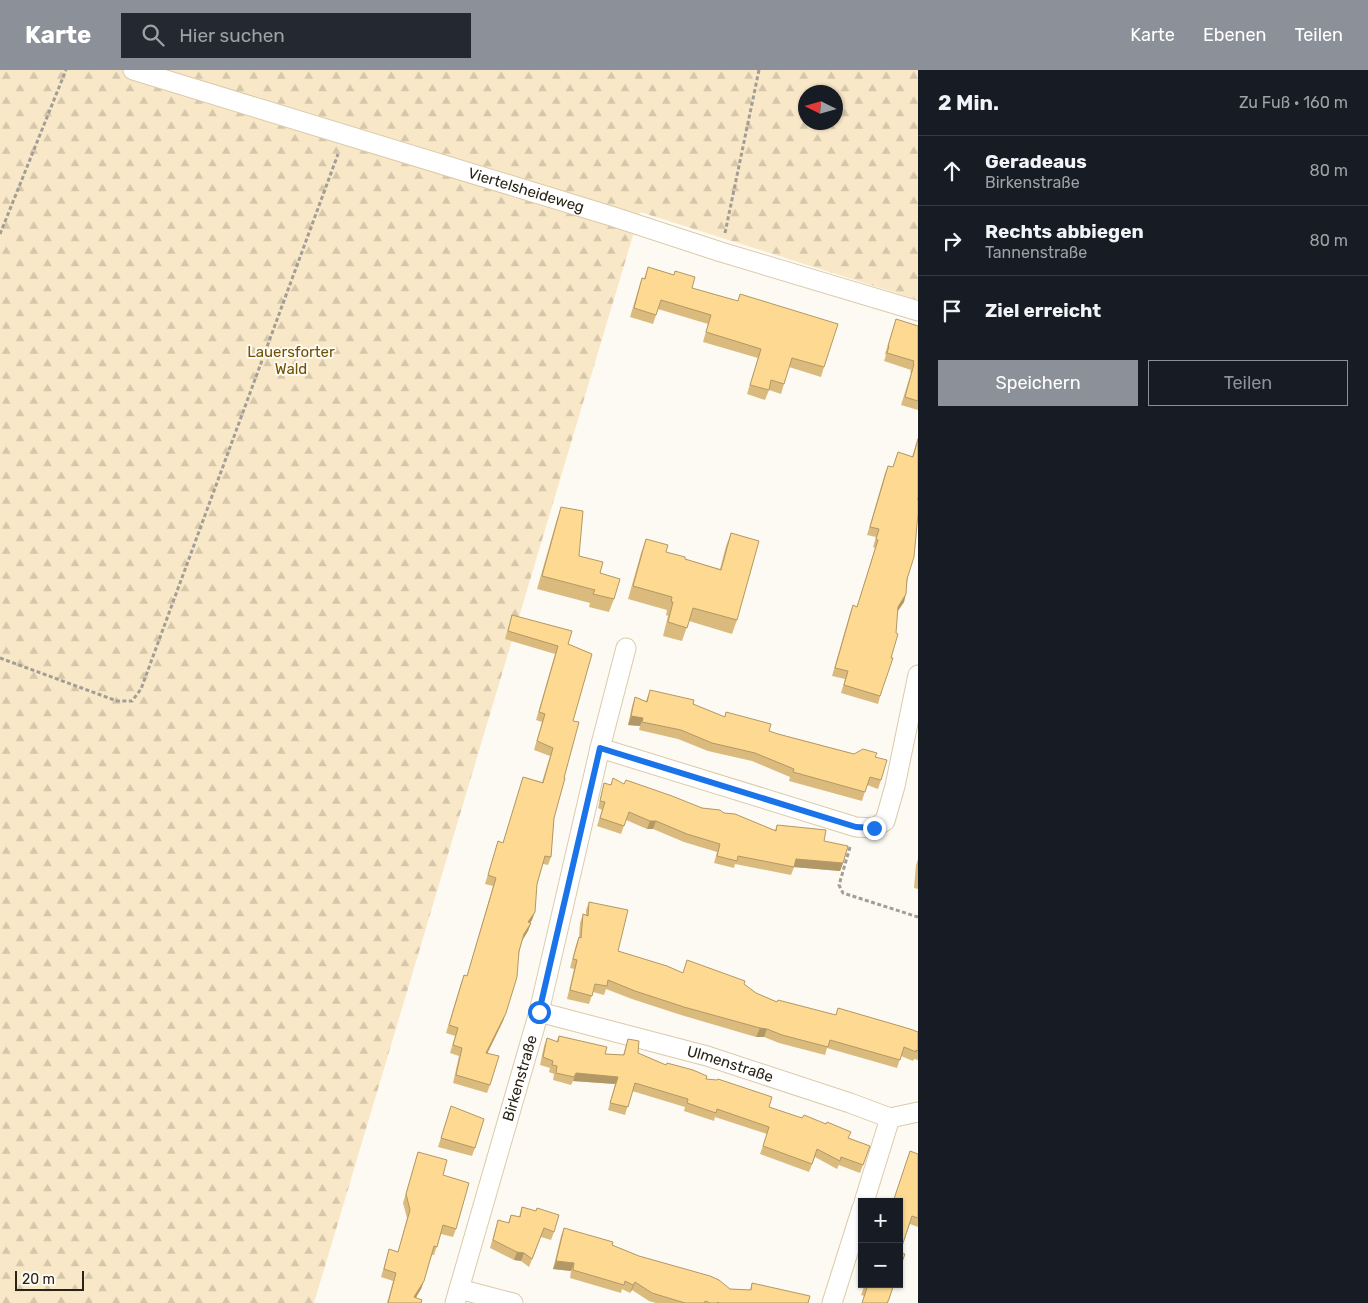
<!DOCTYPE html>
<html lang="de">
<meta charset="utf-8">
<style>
:root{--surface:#171b24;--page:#242831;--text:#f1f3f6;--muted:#9ea1a6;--line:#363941;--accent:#8c9099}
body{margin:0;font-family:Rubik,sans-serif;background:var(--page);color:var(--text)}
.controls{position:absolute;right:15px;bottom:15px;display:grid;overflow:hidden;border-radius:0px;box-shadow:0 1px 4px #0004}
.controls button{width:45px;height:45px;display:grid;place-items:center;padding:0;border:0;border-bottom:1px solid var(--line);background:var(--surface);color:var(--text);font:25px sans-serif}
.compass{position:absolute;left:798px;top:15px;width:45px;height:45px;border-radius:50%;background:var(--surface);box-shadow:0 1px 4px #0004;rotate:275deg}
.scale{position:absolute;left:15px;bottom:12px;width:69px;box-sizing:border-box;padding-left:5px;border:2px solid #2a2317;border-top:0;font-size:14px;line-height:18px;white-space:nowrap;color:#2a2317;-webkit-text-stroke:4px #fdfaf3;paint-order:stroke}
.stop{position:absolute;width:15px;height:15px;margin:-11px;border:4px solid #1a73e8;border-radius:50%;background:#fff}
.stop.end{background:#1a73e8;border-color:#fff;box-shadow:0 1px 5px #0008}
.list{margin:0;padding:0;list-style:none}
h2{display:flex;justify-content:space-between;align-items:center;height:65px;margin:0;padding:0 20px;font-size:21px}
h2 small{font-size:16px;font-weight:400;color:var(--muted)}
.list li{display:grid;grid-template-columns:32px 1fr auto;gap:15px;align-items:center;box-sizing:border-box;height:70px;padding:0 20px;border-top:1px solid var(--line)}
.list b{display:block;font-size:19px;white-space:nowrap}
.list p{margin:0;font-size:16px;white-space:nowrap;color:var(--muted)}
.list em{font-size:16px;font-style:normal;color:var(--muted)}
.actions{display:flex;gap:10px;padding:15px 20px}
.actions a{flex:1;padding:11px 0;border:1px solid var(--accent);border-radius:0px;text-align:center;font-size:18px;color:var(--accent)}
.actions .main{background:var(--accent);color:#fff}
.icon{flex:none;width:28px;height:28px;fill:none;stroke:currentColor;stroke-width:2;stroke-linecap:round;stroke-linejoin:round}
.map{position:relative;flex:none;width:918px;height:1233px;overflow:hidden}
header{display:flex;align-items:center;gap:30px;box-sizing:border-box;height:70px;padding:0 25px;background:var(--accent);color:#fff}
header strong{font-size:24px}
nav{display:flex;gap:28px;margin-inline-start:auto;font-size:18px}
.search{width:350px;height:45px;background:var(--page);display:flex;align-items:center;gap:12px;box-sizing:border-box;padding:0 18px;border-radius:0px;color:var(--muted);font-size:19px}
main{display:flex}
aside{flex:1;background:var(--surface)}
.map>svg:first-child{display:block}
</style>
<header>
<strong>Karte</strong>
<div class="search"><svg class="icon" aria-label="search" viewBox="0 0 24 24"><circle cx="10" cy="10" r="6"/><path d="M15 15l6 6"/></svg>Hier suchen</div>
<nav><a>Karte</a><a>Ebenen</a><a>Teilen</a></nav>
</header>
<main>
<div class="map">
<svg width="918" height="1233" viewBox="0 0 918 1233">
<defs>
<pattern id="forest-firs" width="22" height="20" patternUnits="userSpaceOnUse" patternTransform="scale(1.25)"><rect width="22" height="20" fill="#f9e8c8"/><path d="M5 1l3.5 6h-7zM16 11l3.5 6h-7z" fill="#d6c7ab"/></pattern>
</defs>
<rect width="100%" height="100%" fill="#fdfaf3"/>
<path fill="url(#forest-firs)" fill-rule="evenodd" d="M0,0H918V230L640,142L314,1233H0ZM806,22H836V52H806Z"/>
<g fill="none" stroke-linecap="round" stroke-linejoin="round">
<defs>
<g id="street">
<path id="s1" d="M133,0L611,146L721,182L918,241"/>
<path d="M600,678L856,757L874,758L885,751L895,716L918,605"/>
<path id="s2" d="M539,942L707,986L850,1033L890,1048L918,1042"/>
<path d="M864,1132L890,1048"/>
<path d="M459,1219L513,1233"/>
<path id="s3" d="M455,1233L539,942L600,678L626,578"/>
<path d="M832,1233L862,1138"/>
</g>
</defs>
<use href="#street" stroke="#dccaa9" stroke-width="21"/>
<path stroke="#a39e95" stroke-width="3" stroke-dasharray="4 2.5" stroke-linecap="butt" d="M725,163L759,0
M0,164L66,0
M0,588L117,631H132L141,619L338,84
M850,777L839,815L843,823L918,847"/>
<use href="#street" stroke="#fff" stroke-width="19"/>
</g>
<path fill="#dabb7d" d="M648,197L692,218L824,297L821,307L789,297L781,324L769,320L765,330L747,324L758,288L703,272L708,254L658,239L653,254L630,247L639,217L642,208L644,209Z
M896,249L918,256V340L901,335L911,303L910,302L911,300L884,291L886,285L885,284Z
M918,367V444L904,532L898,541L891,588L878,634L841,623L845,609L832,606L850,543L853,535L857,537L875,478L873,477L876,467L867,465L885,403L888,396L893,397L898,382L912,387Z
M561,437L579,486L600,503L614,529L609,542L589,537L590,533L537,519L557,449Z
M731,463L737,550L732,564L689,551L682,571L663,566L668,546L666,545L667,540L628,529L641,483L646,469L666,482L685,489L720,499L726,476Z
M512,545L568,574L573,651L564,708L554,748L551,787L548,795L543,794L537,814L532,850L530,852L531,853L528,861L522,871L503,951L487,984L490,1015L487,1023L453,1013L459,986L450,983L455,966L446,963L461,913L464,905L467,906L493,816L485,814L498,771L503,773L523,707L542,712L550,686L534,680L542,652L536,650L555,584L505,569Z
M650,620L693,634L725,647L726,642L769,661L778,664L854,684L875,687L881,710L878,719L867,715L862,731L789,711L790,707L752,691L708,681L678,669L639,660L640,656L628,655L632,636L635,627L646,631Z
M604,713L611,715L624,714L702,738L724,743L775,760L777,755L824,771L843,793L840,801L794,797L791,805L735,794L734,798L714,793L717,782L684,772L653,759H647L626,750L621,764L597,756L602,740L598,738L602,721Z
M918,789V819L914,818L916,795Z
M589,832L618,881L682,903L744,914L756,923L777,932L836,945L838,938L918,962V990L914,989L913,991L901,986L897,998L827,978L825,985L779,973L764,967H756L681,945L632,929L606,919L604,925L593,922L589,934L567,929L574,899L570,898L576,875L579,867L580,853L583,844L586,845V840Z
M559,966L605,984L623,985L628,969L638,983L666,995L706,1009L769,1037L870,1076L860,1103L839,1095L837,1099L815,1087L809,1102L760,1084L767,1064L715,1047L714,1051L684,1041L685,1037L632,1021L625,1045L608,1040L615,1014L573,1011L571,1015L553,1010L554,1004L549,1002L550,998L540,995L544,976L547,968L556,972Z
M451,1036L475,1078L472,1086L438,1077Z
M418,1082L443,1105L456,1159L453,1167L441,1164L434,1185H432L421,1219L416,1228L421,1233H387L393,1211L381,1207L389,1179L398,1182L407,1148L403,1133Z
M918,1084V1157L910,1154L900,1182L899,1132Z
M522,1137L554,1162L551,1170L541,1167L529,1197L521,1191L514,1190L490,1178L498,1150L508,1153L511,1145L519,1147Z
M564,1158L612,1175L639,1186L730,1219L750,1220L752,1213L808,1233H656L649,1231L632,1220L630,1223L622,1219L621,1223L570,1208L571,1201L553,1199L561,1166Z
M865,1214H894L888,1233H862L864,1226L861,1225Z"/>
<path fill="#b29866" d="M906,524L904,532L895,545L898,537Z
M631,646L643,648L640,656L628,655Z
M650,751H656L653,759H647Z
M796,789L843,793L840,801L793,797Z
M535,842L532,850L525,860L528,852Z
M531,853L528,861L521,872L524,864Z
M506,943L503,951L483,992L486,983Z
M760,958L767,959L764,967H756Z
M576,1003L618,1007L615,1014L573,1011Z
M517,1182L524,1183L521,1191L514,1190Z
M556,1191L574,1193L571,1201L553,1199Z
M424,1211L421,1219L412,1233L414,1227Z
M635,1212L632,1220L630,1223L633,1215Z"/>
<path fill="#fed991" stroke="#b29866" d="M648,197L674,205L675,201L695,207L692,218L738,231L740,224L838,254L824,297L792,288L784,314L771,310L769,320L750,315L761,279L706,262L711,245L661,230L656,245L634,238L642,208L645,209Z
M896,249L918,256V331L905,327L914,294H913L914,291L887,283L889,276H888Z
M918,369V428L917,429H918V444L914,487L907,509L906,524L898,537L896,563L898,564L891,588H893L880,626L844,615L848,601L835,598L853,535L857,537L878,470L876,469L879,459L870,457L888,396L893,397L898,382L913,387Z
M561,437L583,441L579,486L603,492L600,503L620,509L614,529L593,524L595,520L542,506Z
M731,463L759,471L737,550L693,538L687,558L668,552L673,532H671L672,527L633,516L646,469L668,475L666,482L685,487V489L721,500Z
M512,545L572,561L568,574L592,584L573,651L579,652L564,708H565L554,748L551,787L545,786L537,814L535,842L528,852L531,853L524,864L519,881L517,907L506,943L486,983L499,986L490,1015L456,1005L462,978L453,975L458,958L449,955L464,905L467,906L496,808L488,805L498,771L503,773L523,707L543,713L553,678L537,671L545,644L539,642L558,576L508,561Z
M650,620L694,630L693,634L725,647L726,642L771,654L769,661L778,664L854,684L863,679L877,683L875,687L887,690L881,710L870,707L865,722L793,702L794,699L755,683L712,673L681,660L642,652L643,648L631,646L635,627L647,632Z
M613,708L624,714L626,710L672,726L702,738L720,740L724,743L735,744L776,761L777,755L826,760L824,771L848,776L843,793L796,789L794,797L738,786L737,791L717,786L720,774L687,764L656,751H650L629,742L624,756L600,748L605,732L600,731L604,713L611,715Z
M589,832L628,840L618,881L667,896L683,903L687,890L745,911L744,914L756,923L777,932L778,930L836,945L838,938L910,959L918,962V981L916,980V982L904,977L900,990L830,970L828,977L782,965L767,959L760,958L684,937L635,921L608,910L607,916L595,914L592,926L570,920L577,890L573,889L579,867L581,868L583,844L588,846Z
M559,966L607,977L605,984L624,985L628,969L639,971L638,983L666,995L667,993L693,1000L707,1006L706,1009L717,1010L718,1009L772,1027L769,1037L802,1048L804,1045L826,1054L827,1052L851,1062L848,1068L870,1076L863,1095L841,1087L840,1091L817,1079L812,1094L763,1076L769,1057L717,1039L716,1043L687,1033L688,1029L635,1013L628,1037L610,1033L618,1007L576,1003L574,1007L556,1003L557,996L552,995L553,991L543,987L547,968L558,972Z
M451,1036L484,1049L475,1078L441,1068Z
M910,1081L918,1084V1148L912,1146L900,1182L905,1184L899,1200V1132H893Z
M418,1082L447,1090L443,1105L469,1113L456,1159L443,1155L437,1177L434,1176L424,1211L414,1227L422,1230L421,1233H388L396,1203L384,1199L389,1179L398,1182L410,1140L406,1124Z
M522,1137L536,1141L537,1138L559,1145L554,1162L544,1158L532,1189L524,1183L517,1182L493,1170L498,1150L509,1153L511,1145L520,1147Z
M564,1158L613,1172L612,1175L639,1186L710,1206L719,1210L730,1219L751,1220L752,1213L810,1226L808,1233H719L718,1232L717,1233H710L705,1231V1233H685L652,1223L635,1212L633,1215L625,1211L624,1215L573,1200L574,1193L556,1191Z
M865,1214H894L889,1229L887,1233H862L867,1218L864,1217Z"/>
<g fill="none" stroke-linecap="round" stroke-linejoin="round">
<path stroke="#1a73e8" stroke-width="6" d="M539,942L600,678L856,757L874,758"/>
</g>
<g text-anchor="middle" stroke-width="4" stroke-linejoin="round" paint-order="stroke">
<g font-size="15" fill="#2a2317" stroke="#fdfaf3">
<text dy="5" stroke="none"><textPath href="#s1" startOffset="411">Viertelsheideweg</textPath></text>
<text dy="5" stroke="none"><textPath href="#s2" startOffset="198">Ulmenstraße</textPath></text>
<text dy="5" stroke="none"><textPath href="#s3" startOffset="234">Birkenstraße</textPath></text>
</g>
<g font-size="15" fill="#715205" stroke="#fdfaf3">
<text x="291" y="287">Lauersforter<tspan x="291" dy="17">Wald</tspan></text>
</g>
</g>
</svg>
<div class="controls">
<button>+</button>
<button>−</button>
</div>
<svg class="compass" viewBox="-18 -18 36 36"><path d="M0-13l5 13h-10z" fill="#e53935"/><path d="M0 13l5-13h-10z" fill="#9ea1a6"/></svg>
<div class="scale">20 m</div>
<div class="stop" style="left:539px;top:942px"></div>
<div class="stop end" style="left:874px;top:758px"></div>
</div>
<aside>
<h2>2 Min.<small>Zu Fuß · 160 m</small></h2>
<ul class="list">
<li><svg class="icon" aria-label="ahead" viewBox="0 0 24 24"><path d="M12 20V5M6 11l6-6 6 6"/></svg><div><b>Geradeaus</b><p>Birkenstraße</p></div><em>80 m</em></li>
<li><svg class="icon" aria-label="right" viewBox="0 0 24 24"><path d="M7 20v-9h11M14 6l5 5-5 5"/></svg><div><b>Rechts abbiegen</b><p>Tannenstraße</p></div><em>80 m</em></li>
<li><svg class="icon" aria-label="arrive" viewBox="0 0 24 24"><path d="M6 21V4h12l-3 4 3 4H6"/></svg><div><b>Ziel erreicht</b></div></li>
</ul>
<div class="actions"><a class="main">Speichern</a><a>Teilen</a></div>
</aside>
</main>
